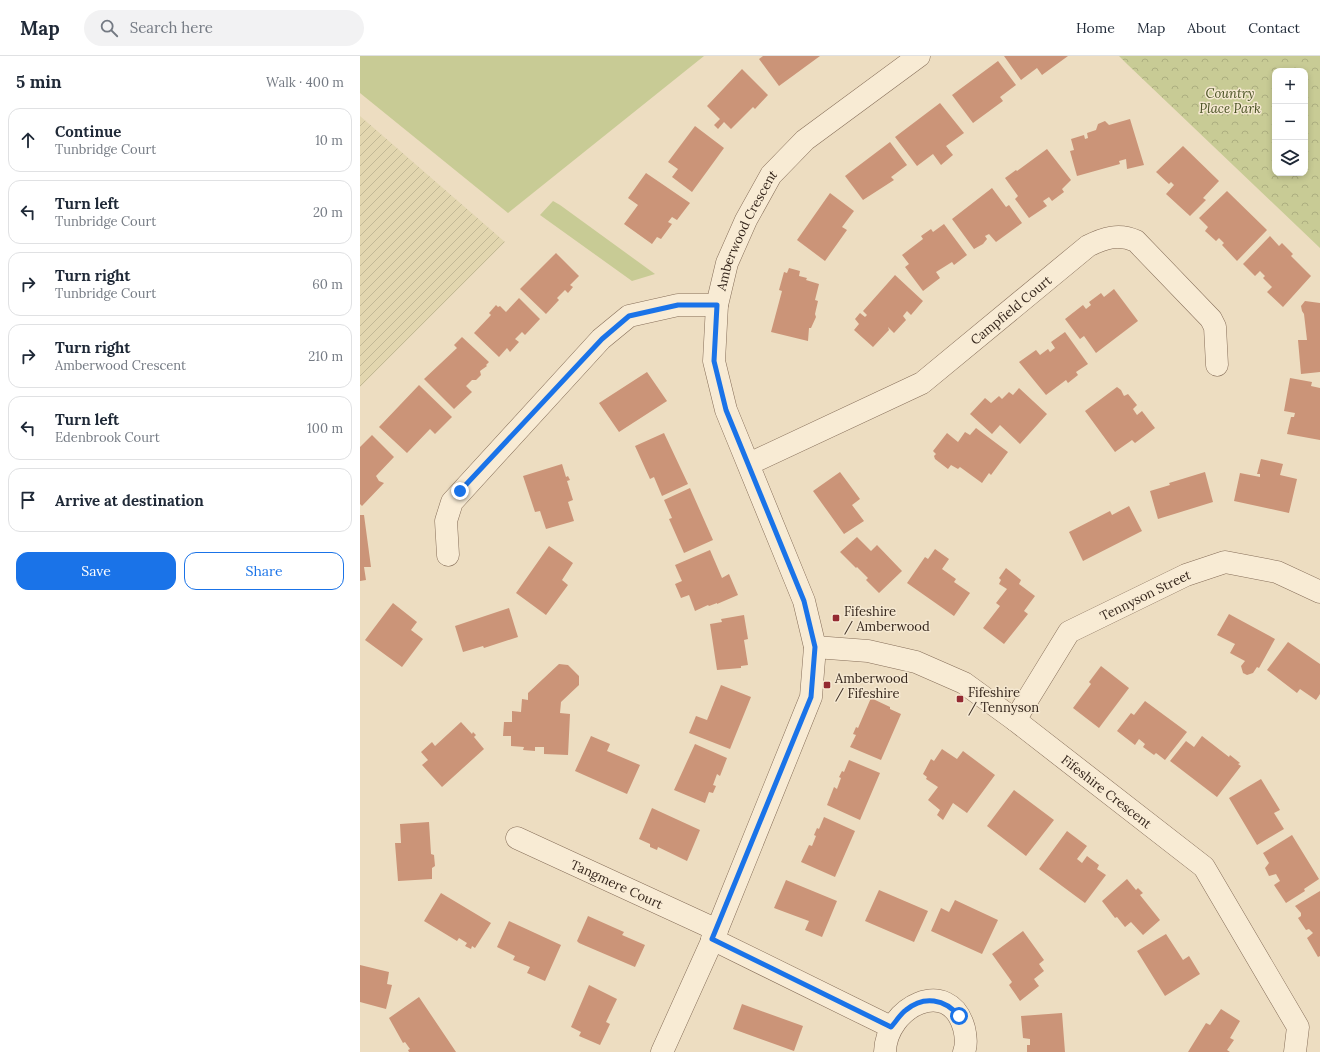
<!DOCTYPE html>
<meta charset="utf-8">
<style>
:root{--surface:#fff;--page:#f2f2f3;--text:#1f2937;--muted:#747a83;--line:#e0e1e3;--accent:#1a73e8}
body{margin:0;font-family:Lora,serif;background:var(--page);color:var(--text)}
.controls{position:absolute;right:12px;top:12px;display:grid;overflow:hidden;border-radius:8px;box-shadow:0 2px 6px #0003}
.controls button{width:36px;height:36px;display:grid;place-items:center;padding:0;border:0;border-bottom:1px solid var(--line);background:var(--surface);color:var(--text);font:20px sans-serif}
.stop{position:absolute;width:12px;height:12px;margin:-9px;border:3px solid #1a73e8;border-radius:50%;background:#fff}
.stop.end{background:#1a73e8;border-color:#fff;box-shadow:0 1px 4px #0008}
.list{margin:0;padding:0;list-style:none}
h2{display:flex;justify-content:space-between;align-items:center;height:52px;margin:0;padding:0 16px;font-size:17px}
h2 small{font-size:13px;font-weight:400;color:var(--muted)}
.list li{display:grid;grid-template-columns:26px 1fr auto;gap:12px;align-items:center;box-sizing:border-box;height:64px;margin:0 8px 8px;padding:0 8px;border:1px solid var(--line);border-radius:12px}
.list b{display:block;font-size:15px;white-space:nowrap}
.list p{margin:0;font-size:13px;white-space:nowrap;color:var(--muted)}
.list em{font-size:13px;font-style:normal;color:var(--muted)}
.actions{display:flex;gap:8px;padding:12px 16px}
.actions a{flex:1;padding:9px 0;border:1px solid var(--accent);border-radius:12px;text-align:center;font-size:14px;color:var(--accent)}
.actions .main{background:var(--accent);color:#fff}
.icon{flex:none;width:22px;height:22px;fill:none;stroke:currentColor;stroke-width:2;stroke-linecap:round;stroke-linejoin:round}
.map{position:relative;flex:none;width:960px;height:996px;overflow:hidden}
header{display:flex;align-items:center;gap:24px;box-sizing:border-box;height:56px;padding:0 20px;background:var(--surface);border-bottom:1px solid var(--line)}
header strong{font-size:19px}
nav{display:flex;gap:22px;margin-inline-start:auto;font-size:14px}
.search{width:280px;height:36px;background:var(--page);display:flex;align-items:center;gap:10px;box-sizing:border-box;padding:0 14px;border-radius:22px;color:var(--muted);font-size:15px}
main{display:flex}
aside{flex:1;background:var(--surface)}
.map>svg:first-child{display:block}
</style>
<header>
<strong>Map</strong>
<div class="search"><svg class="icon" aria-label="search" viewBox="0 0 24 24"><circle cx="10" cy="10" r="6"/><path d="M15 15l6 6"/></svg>Search here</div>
<nav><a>Home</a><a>Map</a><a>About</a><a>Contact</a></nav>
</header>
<main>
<aside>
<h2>5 min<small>Walk · 400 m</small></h2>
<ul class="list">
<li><svg class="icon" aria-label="ahead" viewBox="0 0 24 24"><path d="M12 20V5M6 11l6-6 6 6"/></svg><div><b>Continue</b><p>Tunbridge Court</p></div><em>10 m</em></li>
<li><svg class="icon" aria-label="left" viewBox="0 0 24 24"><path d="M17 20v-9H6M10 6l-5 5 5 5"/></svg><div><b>Turn left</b><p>Tunbridge Court</p></div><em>20 m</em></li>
<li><svg class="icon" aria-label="right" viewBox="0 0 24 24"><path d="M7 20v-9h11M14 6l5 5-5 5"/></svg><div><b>Turn right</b><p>Tunbridge Court</p></div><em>60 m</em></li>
<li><svg class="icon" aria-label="right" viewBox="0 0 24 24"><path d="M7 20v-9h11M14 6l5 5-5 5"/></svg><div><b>Turn right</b><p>Amberwood Crescent</p></div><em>210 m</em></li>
<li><svg class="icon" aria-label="left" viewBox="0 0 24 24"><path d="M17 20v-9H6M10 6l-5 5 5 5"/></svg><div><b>Turn left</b><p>Edenbrook Court</p></div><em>100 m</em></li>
<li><svg class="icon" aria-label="arrive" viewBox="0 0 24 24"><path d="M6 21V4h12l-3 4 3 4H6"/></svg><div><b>Arrive at destination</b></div></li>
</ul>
<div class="actions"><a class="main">Save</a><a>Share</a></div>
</aside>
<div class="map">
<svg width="960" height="996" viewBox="0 0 960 996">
<defs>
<pattern id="farmland-furrows" width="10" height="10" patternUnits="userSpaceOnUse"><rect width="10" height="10" fill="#e2d6af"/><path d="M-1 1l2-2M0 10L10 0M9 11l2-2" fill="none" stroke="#c2b896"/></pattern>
<pattern id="park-crowns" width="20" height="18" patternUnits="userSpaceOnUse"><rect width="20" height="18" fill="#c8cb95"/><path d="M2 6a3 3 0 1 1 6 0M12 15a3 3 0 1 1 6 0" fill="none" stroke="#acae80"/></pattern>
</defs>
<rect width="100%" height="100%" fill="#edddc1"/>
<path fill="url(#farmland-furrows)" d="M0,60L145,186L0,331Z"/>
<path fill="#c8cb95" d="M0,0H344L148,157L0,37Z
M193,145L200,149L295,218L272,225L180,159Z"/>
<path fill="url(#park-crowns)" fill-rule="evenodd" d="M759,0H960V192L767,8ZM915,15H945V117H915Z"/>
<path fill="#cb9478" d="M403,0H460L419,30L399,3Z
M644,0H708L682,19L677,12L661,24Z
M638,5L656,29L640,41L643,45L613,67L592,39Z
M382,13L408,39L395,53L393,51L371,73L364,66L358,73L354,69L360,63L347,50Z
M580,47L604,77L586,90L593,99L581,109L573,98L557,110L535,81Z
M770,63L784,109L767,113L766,103L759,105L760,108L717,120L710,95L714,94L711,83L724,79L725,83L728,82L727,77L736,74L738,68L745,65L749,69Z
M335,70L364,92L332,136L312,121L318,113L308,106Z
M530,86L547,109L531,121L534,124L503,144L485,120Z
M823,90L859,125L843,142L846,144L830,160L806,138L814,129L811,126L809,128L796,116Z
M687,93L711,124L702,133L704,136L692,145L689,141L683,145L687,150L669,162L655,143L658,140L645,122L656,114L657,115Z
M286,117L330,147L317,164L312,161L308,166L312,168L301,183L297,181L292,188L264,168L278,149L268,142Z
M632,132L646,151L649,149L662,167L636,186L629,178L625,180L627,183L623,188L614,193L592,163Z
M867,135L907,174L877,205L862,189L864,187L859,182L856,185L845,175L848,171L839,162Z
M470,137L494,155L482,171L487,174L465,205L437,184Z
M584,168L607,199L594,209L592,206L576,216L580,222L563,235L545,211L549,208L542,199L563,183L561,180L571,173L573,176Z
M910,180L919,190L922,187L933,198L931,200L951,220L923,251L907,236L912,231L903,222L905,220L900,215L895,220L883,208Z
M196,197L219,220L210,229L213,231L208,237L205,234L197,242L199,244L186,258L160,233Z
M429,212L440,215L439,220L447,222L446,224L459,228L455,244L458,245L455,258L456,261L451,272H449L448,285L411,276L422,235L419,234L424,216L427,217Z
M535,219L563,245L551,259L547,255L543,260L546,264L534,277L528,271L529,274L513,291L494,274L499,268L495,263L500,257L505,261L507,259L503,255Z
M754,233L778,265L736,297L724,280L720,283L705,263L723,249L726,253L731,249L729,246L741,237L744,241Z
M159,242L180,263L165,279L162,276L155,283L159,286L150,296L147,292L139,301L114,277L131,259L129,257L136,249L138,251L140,250L146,256Z
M945,245L960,247V316L941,318L938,284H947L944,258L942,255L941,250Z
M705,276L728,308L716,316L718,319L708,327L706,324L686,339L659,306L676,294L680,299L688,293L690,296L695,292L691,286Z
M102,281L129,306L126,309L127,310L120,315L121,319L116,324H112L106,330L112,336L94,353L64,323L97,292L94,289Z
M287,316L307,345L259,376L239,347Z
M930,322L952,326L951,330L960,332V384L927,378L931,361H934L935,357L924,355Z
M59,329L92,361L75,378L70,373L47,397L19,371Z
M757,331L761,334L764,340L768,338L777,349L773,353L777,359L782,355L795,372L775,387L772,384L755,396L725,355Z
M659,332L687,358L660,388L640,369L632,378L610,358L625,342L631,347L639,340L642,343L649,336L653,339Z
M616,372L648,396L631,419L629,417L622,427L600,411L598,413L591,409L588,413L575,403L574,400L576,398L573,395L587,377L598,386L605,376L610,379Z
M304,377L328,428L302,440L294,421L290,423L275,390Z
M12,379L34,401L16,420L19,425L24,427L2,450L0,448V391Z
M901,403L923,408L920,419L937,423L929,457L874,445L880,417L900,421V418H897Z
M202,408L206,421L208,420L210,424L207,425L213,444L208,446L214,465L186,473L180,455L175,456L163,420Z
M480,416L500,443L492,449L504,465L484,478L453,435Z
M845,416L853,446L798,463L790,435L810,429L809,427Z
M330,432L353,484L324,497L309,463L312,462L304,444Z
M769,450L782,475L723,505L709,476L750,455L752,459Z
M0,459H4L11,511H4L6,524L0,525Z
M497,481L511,495L517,489L542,515L519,537L506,524L508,522L497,511L496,512L480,496Z
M189,490L213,507L202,524L208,529L186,559L156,537Z
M575,493L589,503L582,513L596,523L594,526L610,537L594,560L547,527L565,501L568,503Z
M350,494L362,522L369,518L378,539L357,548V547L349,550L348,549L335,555L329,539L321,542L315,528L322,525L315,509Z
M646,512L661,524L659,528L675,540L664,555L668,558L644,588L623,572L640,550L636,547L647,533L639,528L641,524L639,522Z
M33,547L57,566L51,574L63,583L42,611L5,584Z
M149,552L158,581L124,592L123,590L103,596L95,570Z
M869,558L915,583L899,612L897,611L893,617L887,619L883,617L881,610L885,605L870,597L875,588L857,579Z
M384,559L388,583L384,584L388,609L381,610V612L357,614L350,568L362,566L361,563Z
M928,586L960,608V638L956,644L940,633L937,637L907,614Z
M199,608L208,609L219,620V629L201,646L200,657L210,658L208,699L184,698V691H175V695L163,694L164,691L151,690V680H143L144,666H152V655L161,656L162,643L168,644V637Z
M741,610L769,632L739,672L713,652L731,628L729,626Z
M361,629L391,641L370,693L329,677L336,660L347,664Z
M511,642L530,651V653L541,658L521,704L490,691L496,679L493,678L496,671L498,672Z
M785,645L827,676L805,704L796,697L794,699L783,691L785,688L779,683L775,689L757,675L771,657L774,659Z
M101,666L112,678L113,676L116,679L114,681L124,693L82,731L62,709L68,704L61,696L72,686L75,690Z
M231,680L250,688L247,695L280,709L267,738L215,715Z
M842,680L869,701L870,699L880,707L878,708L881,710L857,741L810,705L826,685L834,691Z
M335,688L367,702L360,720L357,718L353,729L356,730L353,737L349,736L345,747L314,734Z
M582,693L597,703L603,695L635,719L607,757L593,747L583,764L577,759L580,754L568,744L578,731L566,723L567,721L563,718L571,703L574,705Z
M489,704L520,717L500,764L467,749L474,731L477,733L481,722L479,721L482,715L484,716Z
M901,723L920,754L914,757L924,773L897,789L869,742Z
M654,734L694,764L666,800L627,770Z
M292,752L340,774L327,805L298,791L297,794L290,791V788L279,783Z
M464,761L495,775L475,821L441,806L449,789L452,790L456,780L454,779L457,772L459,773Z
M69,766L71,798L74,799L75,810L72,812V823L38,825L35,787H41L40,768Z
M707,775L727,790L717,803L722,807L727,800L739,809L737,813L746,819L725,847L679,813Z
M932,779L959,823L944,833L945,835L926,847L914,829L920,825L916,818L909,820L905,812L909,807L903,797Z
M767,823L776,834L778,832L783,837L780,839L800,864L783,879L771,866L765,871L757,861L755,862L742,845Z
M426,824L477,845L462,881L445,874L449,865L414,852Z
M519,834L568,855L554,886L505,865Z
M960,835V900L958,901L947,882L953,877L949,873L946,874L938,862L941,860V857L935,850Z
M81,837L131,867L115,892L112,890L111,893L105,890L107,887L99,882L97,885L64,865Z
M595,844L638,864L622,898L571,875L581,852L589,856Z
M228,860L264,876L262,879L285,889L275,911L219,887L217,885Z
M149,865L201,889L185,925L167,917L170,911L153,904L155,900L137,891Z
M663,875L684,904L679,908L684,915L674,923L679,930L660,945L649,929L652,926L632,898Z
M806,878L823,904L829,900L840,918L805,940L777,895Z
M0,909L29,916L27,928L32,929L26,953L0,946Z
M229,929L257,943L246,966L250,968L240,989L219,980L221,976L211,971Z
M59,941L96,996H49L48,994L50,993L45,986L43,987L29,962Z
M382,948L443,970L434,995L373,973Z
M861,953L880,965L870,982L874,984L867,994L870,996H828L846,967L850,969Z
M702,957L705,996H667V989H670V983L663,982L661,960Z"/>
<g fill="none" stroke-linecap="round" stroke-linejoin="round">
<defs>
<g id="minor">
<path id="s1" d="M389,408L562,327L728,190C744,182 759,177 776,185L851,263L855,271L857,309"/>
<path d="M88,499L86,465L92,446L241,283L269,260L318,249H357"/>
<path id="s2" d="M455,591L508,595L556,606L604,627L655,664L844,811L938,971L935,996"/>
<path id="s3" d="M655,664L709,576L826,519L865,506L917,516L960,536"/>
<path id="s4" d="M157,782L357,874"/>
<path d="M352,883L531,971"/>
<path id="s5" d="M302,996L357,874L451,641L455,591L444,545L366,354L354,305L357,249L367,207L386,164L411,119L445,84L559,0"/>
<path d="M525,996C526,951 589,919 604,972C606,980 607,988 604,996"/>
</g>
</defs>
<use href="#minor" stroke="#866e59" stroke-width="23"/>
<use href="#minor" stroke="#f8ebd4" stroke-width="22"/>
</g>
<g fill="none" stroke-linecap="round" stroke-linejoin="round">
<path stroke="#1a73e8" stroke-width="5" d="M100,435L242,283L269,260L318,249H357L354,305L366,354L444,545L455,591L451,641L352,883L531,971C536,966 540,958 546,954C564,939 585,943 599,960"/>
</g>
<g fill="#942a32" stroke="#f5e8d1" stroke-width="1.5">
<rect x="472" y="558" width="8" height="8" rx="2"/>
<rect x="463" y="625" width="8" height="8" rx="2"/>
<rect x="596" y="639" width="8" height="8" rx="2"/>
</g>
<g text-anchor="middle" stroke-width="3" stroke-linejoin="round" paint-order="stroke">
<g font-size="13" font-style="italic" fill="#4a5224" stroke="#f5e8d1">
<text x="870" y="42">Country<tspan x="870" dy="15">Place Park</tspan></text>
</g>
<g font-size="13" fill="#36271d" stroke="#f5e8d1">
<text dy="5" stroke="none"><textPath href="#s5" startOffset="876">Amberwood Crescent</textPath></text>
<text dy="5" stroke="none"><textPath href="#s1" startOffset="306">Campfield Court</textPath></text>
<text dy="5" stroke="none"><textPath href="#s3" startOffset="188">Tennyson Street</textPath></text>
<text dy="5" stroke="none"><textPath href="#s2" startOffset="334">Fifeshire Crescent</textPath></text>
<text dy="5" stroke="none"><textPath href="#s4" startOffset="110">Tangmere Court</textPath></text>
</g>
<g font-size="13" fill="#36271d" stroke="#f5e8d1" text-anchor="start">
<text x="484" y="560">Fifeshire<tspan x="484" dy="15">/ Amberwood</tspan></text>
<text x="475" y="627">Amberwood<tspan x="475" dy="15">/ Fifeshire</tspan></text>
<text x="608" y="641">Fifeshire<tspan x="608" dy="15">/ Tennyson</tspan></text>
</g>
</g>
</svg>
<div class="controls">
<button>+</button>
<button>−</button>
<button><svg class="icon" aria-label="layers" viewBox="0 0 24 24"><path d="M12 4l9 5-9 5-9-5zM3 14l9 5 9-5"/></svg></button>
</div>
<div class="stop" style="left:599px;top:960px"></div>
<div class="stop end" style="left:100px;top:435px"></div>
</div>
</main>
